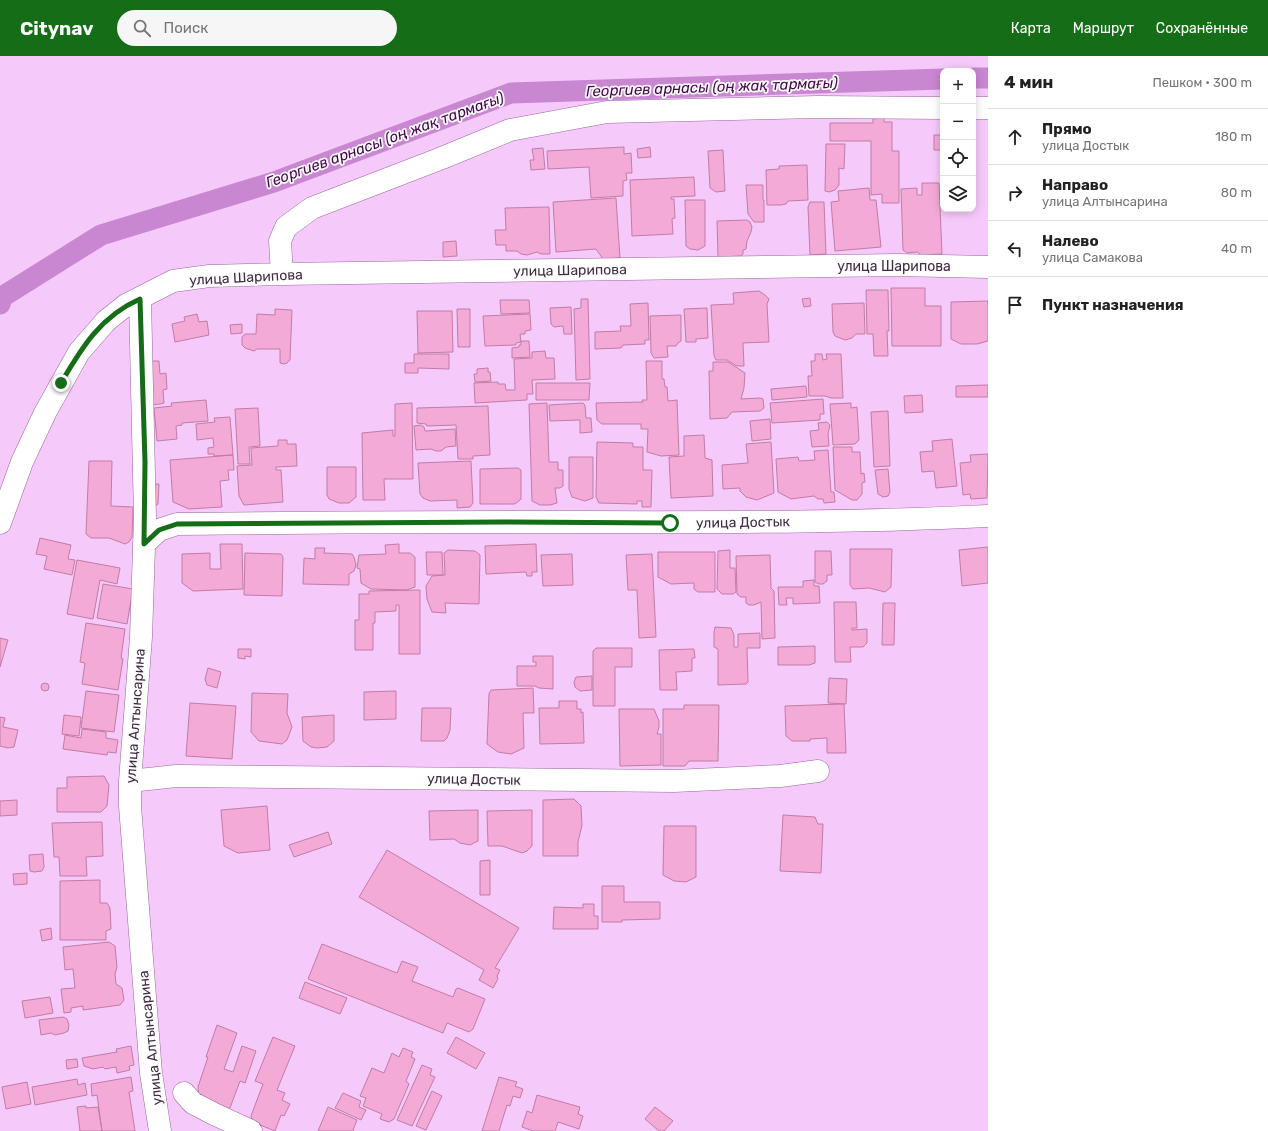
<!DOCTYPE html>
<html lang="ru">
<meta charset="utf-8">
<style>
:root{--surface:#fff;--page:#f6f6f6;--text:#202124;--muted:#757577;--line:#e0e0e0;--accent:#156d17}
body{margin:0;font-family:Rubik,sans-serif;background:var(--page);color:var(--text)}
.controls{position:absolute;right:12px;top:12px;display:grid;overflow:hidden;border-radius:8px;box-shadow:0 2px 10px #0003}
.controls button{width:36px;height:36px;display:grid;place-items:center;padding:0;border:0;border-bottom:1px solid var(--line);background:var(--surface);color:var(--text);font:20px sans-serif}
.stop{position:absolute;width:12px;height:12px;margin:-9px;border:3px solid #156d17;border-radius:50%;background:#fff}
.stop.end{background:#156d17;border-color:#fff;box-shadow:0 1px 4px #0008}
.list{margin:0;padding:0;list-style:none}
h2{display:flex;justify-content:space-between;align-items:center;height:52px;margin:0;padding:0 16px;font-size:17px}
h2 small{font-size:13px;font-weight:400;color:var(--muted)}
.list li{display:grid;grid-template-columns:26px 1fr auto;gap:12px;align-items:center;box-sizing:border-box;height:56px;padding:0 16px;border-top:1px solid var(--line)}
.list b{display:block;font-size:15px;white-space:nowrap}
.list p{margin:0;font-size:13px;white-space:nowrap;color:var(--muted)}
.list em{font-size:13px;font-style:normal;color:var(--muted)}
.icon{flex:none;width:22px;height:22px;fill:none;stroke:currentColor;stroke-width:2;stroke-linecap:round;stroke-linejoin:round}
.map{position:relative;flex:none;width:988px;height:1075px;overflow:hidden}
header{display:flex;align-items:center;gap:24px;box-sizing:border-box;height:56px;padding:0 20px;background:var(--accent);color:#fff}
header strong{font-size:19px}
nav{display:flex;gap:22px;margin-inline-start:auto;font-size:14px}
.search{width:280px;height:36px;background:var(--page);display:flex;align-items:center;gap:10px;box-sizing:border-box;padding:0 14px;border-radius:22px;color:var(--muted);font-size:15px}
main{display:flex}
aside{flex:1;background:var(--surface)}
.map>svg:first-child{display:block}
</style>
<header>
<strong>Citynav</strong>
<div class="search"><svg class="icon" aria-label="search" viewBox="0 0 24 24"><circle cx="10" cy="10" r="6"/><path d="M15 15l6 6"/></svg>Поиск</div>
<nav><a>Карта</a><a>Маршрут</a><a>Сохранённые</a></nav>
</header>
<main>
<div class="map">
<svg width="988" height="1075" viewBox="0 0 988 1075">
<rect width="100%" height="100%" fill="#f6c9fb"/>
<g fill="none" stroke-linecap="round" stroke-linejoin="round">
<path stroke="#c986d1" stroke-width="21" d="M973,22H988
M0,248L2,241L101,179L274,126L511,37L943,23"/>
</g>
<path fill="#f4aad6" stroke="#c17ca6" d="M884,62V66H892V95H899V147H882V138L871,139V85H830V67H873V63Z
M934,79H943V94H934Z
M826,88H845L844,113L839,112V129L835,134L829,136L825,135Z
M624,91V98L631,97L632,117H626L627,124L623,125V140L591,142L589,111L548,113L547,95Z
M650,91L651,101L638,102L637,93Z
M543,92L545,113L531,114L530,104H534L532,93Z
M723,94L725,135L716,136L710,132L708,95Z
M807,109L808,144L788,145L786,148L781,149H767L766,114L779,113V110Z
M694,121L695,140L671,141V143H674L675,162L672,163L673,178L632,180L630,124Z
M922,127H939L942,198L922,199L917,196L907,197L903,194L901,133L917,132V139H922Z
M746,129H763V144H764V166H754L748,158Z
M869,132L870,144H876L881,191L835,195L831,146L839,145L838,135Z
M616,142L620,202L603,203L596,193L556,196L553,146Z
M685,144H705V190L698,194L690,193L686,190Z
M810,146H824L826,198L810,199L808,151Z
M549,151L550,198H541L537,196L527,199L521,198L517,195H506V189H496L495,174H506L505,152Z
M747,164L750,166L752,171L751,176L747,185L746,193L743,194V198L741,200L718,201L717,165Z
M456,185L457,200L443,201V186Z
M891,232H925V250H941V290H892Z
M866,234H888L889,275H887L888,300H874L873,278H867Z
M759,235L765,239L769,243L767,248L769,286L743,287L744,310H737L727,304H716L714,300L711,249L734,248L733,237Z
M810,242L811,250L804,251L802,243Z
M581,243H588L590,323L576,324L574,253L581,252Z
M500,244H529L530,257L501,258Z
M988,245V285L977,288H961L951,283V246Z
M648,247L649,284H645V288L623,289L621,292L595,293V276L621,275L620,270H631L630,248Z
M864,247L865,278H856L852,282L845,284L835,280L833,276L832,248Z
M571,251L572,278H564L563,270L554,271L551,268L550,252Z
M707,252L708,282L696,283V286H686L684,253Z
M275,253L292,254L290,304L287,307L284,308L280,307V293H257L254,295L245,292L242,289V281L245,278H256L257,258L275,259Z
M457,253H470V291H458Z
M417,255H452L453,296L418,297Z
M197,258L199,266L207,265L209,279L175,286L172,268L185,265L184,261Z
M530,258L531,274L525,275V278H520L521,286L516,287V289L485,290L483,260Z
M681,259V285L678,287L676,290H667L668,301L654,302L651,297L650,260Z
M242,268V277L231,278L230,269Z
M521,285H529L530,301L512,302V292L519,291V289H521Z
M545,295L546,302H554L555,323L532,324L533,338H527V344L475,347L474,327L498,326V328H505L506,334H515L514,303L532,302V296Z
M414,298H449V313L418,312V317H405V307H414Z
M815,298H822L823,304L827,303L826,298H841L843,342H831L825,340H809L808,320H812L811,305H815Z
M148,305H159L160,318L166,317L167,333L163,334L164,347L160,348L150,349Z
M646,305H662V323H664L665,331H667L668,345L677,344L679,399L661,400L647,396L648,373H641V368H602L597,364L596,347L643,346L642,344H647Z
M713,306H728L745,317L744,332L741,343L760,342L763,343L764,352L760,355L732,356L727,362L710,363L709,315H713Z
M488,312V316H490L491,325L475,326L474,318H477V313Z
M536,327H590L589,344H536Z
M988,329V341H956V330Z
M806,330L807,341L772,344L771,333Z
M922,339L923,356L905,357L904,340Z
M823,343L824,358H820V364L772,367L770,347Z
M206,344L208,365L182,367V369L176,370L177,383L157,385L154,352L172,350L171,347Z
M412,347L413,423H384L385,444H363L362,377L393,374V380H395V348Z
M547,347L549,406H558V414H563V430L560,432H555L557,447L550,449H540L532,445L529,348Z
M583,347L585,349L586,362H591L592,376L580,377V364L550,365L549,349Z
M851,347V352L857,351L859,384L855,388L833,389L830,348Z
M488,350L490,399L473,400V403H458L456,369L427,370L426,368L417,367V352Z
M258,352L260,390L249,391L250,408H238L235,353Z
M888,355L890,410L874,411L871,356Z
M230,361L233,399L214,400V398H208V392L214,391L213,382L197,384L196,368L215,366L214,362Z
M770,363L771,383L752,385L750,365Z
M827,366L830,369L828,378L829,390L812,391L810,375L819,374L818,367Z
M421,369L424,371L425,375L455,373L456,390L446,391L441,395H436L431,393L416,394L414,370Z
M704,379L705,402L712,404L713,440L671,442L669,401L684,400V380Z
M952,383L957,430L936,432L934,415L922,416L920,396L933,395L932,385Z
M278,384H287V388H296L297,410L276,411V414H281L283,446L244,449L239,440L237,410L252,409L251,392L278,390Z
M597,386L633,387V391H643V414H652L651,451H642V445H637V448L599,447L596,441Z
M771,386L774,437L757,444L746,441L740,435V432L723,433L722,409L748,407L746,388Z
M833,391H852V396H860L861,418L864,417L865,426L862,427V438L857,444H852L835,434Z
M828,394L831,436H834L835,446L824,447L823,443H818L814,440L791,443L778,436L776,403L798,401L799,405L815,404L814,395Z
M988,398L987,442L971,443L970,438L963,439L960,407L971,406L970,399Z
M233,399L234,414H228L229,424L220,425L222,451L189,453L173,446L170,404Z
M569,401H593V442L585,445L572,441L569,433Z
M89,405H112L111,450L133,451L132,481L129,486L125,488L109,482H91L86,478Z
M471,405L473,447L470,451L457,452V444L430,445L423,442L420,438L418,407Z
M327,411H356V441L349,447H339L329,443L327,439Z
M518,412L521,414V443L515,448H480V413Z
M888,413L890,436L888,440L883,441L878,438L875,414Z
M149,428H159L158,448L154,451Z
M40,482L71,489L68,503L75,504L72,519L44,513L47,500L36,498Z
M220,488H242L243,533L193,535L182,527V498L210,497V513H221Z
M399,488V497H410L415,501V531L406,534L371,533L361,527L360,513L357,512L359,499L386,498L385,489Z
M536,488L537,516H532V520H527L526,516L486,518L485,490Z
M988,491V527L962,530L959,494Z
M315,492H325L324,497L352,498L354,501L356,509L354,515L349,518V529L303,528L304,502L315,503Z
M850,493H892L891,531L885,536L869,532L853,533L850,529Z
M448,494L475,495L480,499L479,548L445,547L446,557L432,556L427,543L426,530L432,520L445,519L444,497Z
M730,494V512H735L736,536L733,538H722L717,533L718,495Z
M815,495H831L832,519H827V525L823,528H819L815,526Z
M426,496H442L443,519H427Z
M658,496H715V536H698L694,533V527L671,528L658,521Z
M245,497L281,498L283,501L282,540L244,539Z
M572,498L573,529L543,530L541,499Z
M652,498L656,581L639,582L637,534H628L626,499Z
M770,499L771,532L774,535L775,582L762,583L761,546L754,549H749L746,547V541H741L737,538L736,500Z
M77,504L120,512L117,528L100,524L93,563L67,558Z
M814,524V530H819L820,547L793,548V542H786L787,549H779L778,531H803V525Z
M103,528L133,533L127,568L97,562Z
M420,534V598H399V549H396V555L375,556V567H373V594H355V564H359V538H369V535Z
M834,546H856L857,572H852V574L867,573V587L863,591H850L851,606H835Z
M883,547H895L894,589H882Z
M86,567L125,573L121,602L123,603L118,634L82,628L85,607L80,606Z
M715,571L731,572L734,579V591H738V578L760,577V592H747L748,626L746,628L718,629V593L714,591V576Z
M0,582L8,584L0,611Z
M815,590V607L809,609H778V591Z
M596,592H632V611H615V650H593V595Z
M238,593H251V601L245,600V603L238,602Z
M694,593L695,602H692V615L676,616L677,634H660L659,594Z
M533,600H553V633L539,632L535,630H517V610H536V606H533Z
M208,612L221,616L217,632L207,629L205,623Z
M592,620V634L580,635L575,631L574,626L576,621Z
M829,622L847,623L846,648L828,647Z
M41 631a4 4 0 1 1 8 0a4 4 0 1 1-8 0Z
M533,632L534,657H523L524,692L511,698L498,696L487,688L489,638L491,634Z
M86,635L119,639L114,676L81,672Z
M396,635V663L364,664V636Z
M252,637L288,638L287,657L292,671L287,684L282,688L259,685L251,676Z
M559,645H577V653H581V657L583,656L584,687L540,688L539,652H559Z
M190,647L236,650L232,703L186,700Z
M844,648L846,697H827V682L810,683V685H792L786,680L785,650Z
M684,649H719L718,705H689L685,710H663V653H684Z
M422,652H451L450,674L447,682L444,685H421Z
M619,653H654L659,665V671L657,678H661V709L620,710Z
M64,659L81,661L79,680L62,678Z
M334,659V685L327,691L317,692L311,691L303,685L302,661Z
M0,661L5,662L3,671L18,674L14,691L8,692L0,690Z
M82,673L106,676V682L118,684L116,697L108,696L107,699L63,693L65,679L81,682Z
M104,720L109,729L107,750L101,756H57V732H67V721Z
M574,743L581,750L582,769L578,786V800H543V744Z
M17,744V759L0,760V745Z
M267,750L270,794L238,797L224,790L221,754Z
M478,754V785L470,789L460,787L454,783L430,784L429,755Z
M532,754V790L527,795L522,797L502,790H488L487,755Z
M783,759L815,761L818,768H823L821,817L780,815Z
M102,766L103,800L86,801L87,820H60L59,801H54L52,767Z
M664,770H696V821L686,826L674,825L663,819Z
M328,776L332,788L294,801L289,789Z
M387,794L519,872L495,912L500,914L497,920L498,923L493,932L479,924L484,914L359,841Z
M43,798L44,811L42,815L34,816L30,815L29,799Z
M490,804V839H480V805Z
M27,817V828L14,829L13,818Z
M100,824V847H107L110,852L111,873L106,875V884H60V825Z
M602,830H624V846H660V863L622,864V866H602Z
M583,848H594V860H598V873H553L554,851L583,852Z
M51,872L52,883L42,885L40,874Z
M109,886L115,890L117,911L115,918L116,928L122,932L124,944L120,949L83,954V950L71,952V956L64,957L61,933L75,932L73,913L65,914L63,891Z
M322,888L397,917L402,905L418,911L412,925L453,941L456,933L458,932L485,943L473,973L469,976L447,967L443,977L308,923Z
M305,926L347,942L340,958L299,942Z
M50,941L53,957L25,962L22,945Z
M63,961L67,963L69,969L68,975L64,977L55,979L51,977L41,979L39,964Z
M217,969L237,977L224,1013L233,1016L242,990L256,995L245,1027L240,1025L230,1052L223,1053L199,1040L198,1031L208,1001H206Z
M273,981L295,990L277,1034L285,1037L282,1044L290,1048L284,1060L281,1059L275,1075L253,1066L251,1060L263,1028L255,1025Z
M456,981L485,997L476,1013L447,997Z
M131,990L134,1009L129,1010L130,1014L117,1017L116,1011L105,1013L103,1011L93,1013L84,1010L82,1002L117,996L116,993Z
M403,992L413,996L411,1001L415,1003L406,1025L409,1028L394,1063L389,1066L380,1063L382,1058L363,1050L366,1042L360,1040L372,1012L384,1017L392,997L399,1001Z
M77,1003L78,1011L67,1013L66,1004Z
M422,1009L432,1013L430,1019L435,1021L412,1070L397,1064Z
M131,1021L133,1035L129,1036L135,1075H102L97,1039L92,1040L91,1028Z
M499,1021L517,1026L515,1030L523,1033L520,1042L513,1040L510,1050L507,1049L499,1075H482Z
M77,1023L78,1029L85,1027L87,1039L35,1049L32,1031Z
M27,1026L31,1048L6,1053L2,1031Z
M432,1035L442,1040L426,1074L416,1070Z
M343,1037L361,1045L359,1051L366,1054L361,1064L335,1052Z
M537,1039L580,1051L578,1058L583,1060L579,1073L558,1066L555,1075H533L522,1071L527,1055L532,1057Z
M86,1050V1052L98,1051L102,1075H80L77,1051Z
M328,1051L357,1064L353,1074L354,1075H318Z
M655,1051L673,1065L664,1075H659L645,1063Z"/>
<g fill="none" stroke-linecap="round" stroke-linejoin="round">
<defs>
<path id="minor" d="M973,52H988
M282,218L280,185L286,171L312,152L442,102L510,74L607,56L818,51L943,52
M140,243L145,462L141,581L130,725V750L151,1017L160,1075
M0,467L22,406L45,357L79,296L106,265L126,249L173,225L209,220L282,218L897,209L988,211
M144,488L159,474L177,468C286,467 394,466 503,466C665,466 827,468 988,460
M130,725L176,720L674,725L780,720L818,715
M184,1037L193,1047L214,1058L251,1075"/>
</defs>
<use href="#minor" stroke="#99669f" stroke-width="23"/>
<use href="#minor" stroke="#fff" stroke-width="22"/>
</g>
<g fill="none" stroke-linecap="round" stroke-linejoin="round">
<path stroke="#156d17" stroke-width="5" d="M61,327C82,291 101,260 140,243L145,406L144,488L159,474L177,468L504,466L670,467"/>
</g>
<g text-anchor="middle" stroke-width="3.5" stroke-linejoin="round" paint-order="stroke">
<g font-size="14" fill="#412b44" stroke="#fcfcfc">
<text x="894" y="215">улица Шарипова</text>
<text transform="translate(570 214) rotate(-1)" y="5">улица Шарипова</text>
<text transform="translate(246 221) rotate(-3)" y="5">улица Шарипова</text>
<text transform="translate(743 466) rotate(-1)" y="5">улица Достык</text>
<text transform="translate(135 660) rotate(-86)" y="5">улица Алтынсарина</text>
<text transform="translate(474 723) rotate(1)" y="5">улица Достык</text>
<text transform="translate(150 982) rotate(-96)" y="5">улица Алтынсарина</text>
</g>
<g font-size="15" font-style="italic" fill="#45054d" stroke="#fcfcfc">
<text transform="translate(712 31) rotate(-2)" y="5">Георгиев арнасы (оң жақ тармағы)</text>
<text transform="translate(385 84) rotate(-20)" y="5">Георгиев арнасы (оң жақ тармағы)</text>
</g>
</g>
</svg>
<div class="controls">
<button>+</button>
<button>−</button>
<button><svg class="icon" aria-label="locate" viewBox="0 0 24 24"><circle cx="12" cy="12" r="6"/><path d="M12 2v4M12 18v4M2 12h4M18 12h4"/></svg></button>
<button><svg class="icon" aria-label="layers" viewBox="0 0 24 24"><path d="M12 4l9 5-9 5-9-5zM3 14l9 5 9-5"/></svg></button>
</div>
<div class="stop" style="left:670px;top:467px"></div>
<div class="stop end" style="left:61px;top:327px"></div>
</div>
<aside>
<h2>4 мин<small>Пешком · 300 m</small></h2>
<ul class="list">
<li><svg class="icon" aria-label="ahead" viewBox="0 0 24 24"><path d="M12 20V5M6 11l6-6 6 6"/></svg><div><b>Прямо</b><p>улица Достык</p></div><em>180 m</em></li>
<li><svg class="icon" aria-label="right" viewBox="0 0 24 24"><path d="M7 20v-9h11M14 6l5 5-5 5"/></svg><div><b>Направо</b><p>улица Алтынсарина</p></div><em>80 m</em></li>
<li><svg class="icon" aria-label="left" viewBox="0 0 24 24"><path d="M17 20v-9H6M10 6l-5 5 5 5"/></svg><div><b>Налево</b><p>улица Самакова</p></div><em>40 m</em></li>
<li><svg class="icon" aria-label="arrive" viewBox="0 0 24 24"><path d="M6 21V4h12l-3 4 3 4H6"/></svg><div><b>Пункт назначения</b></div></li>
</ul>
</aside>
</main>
